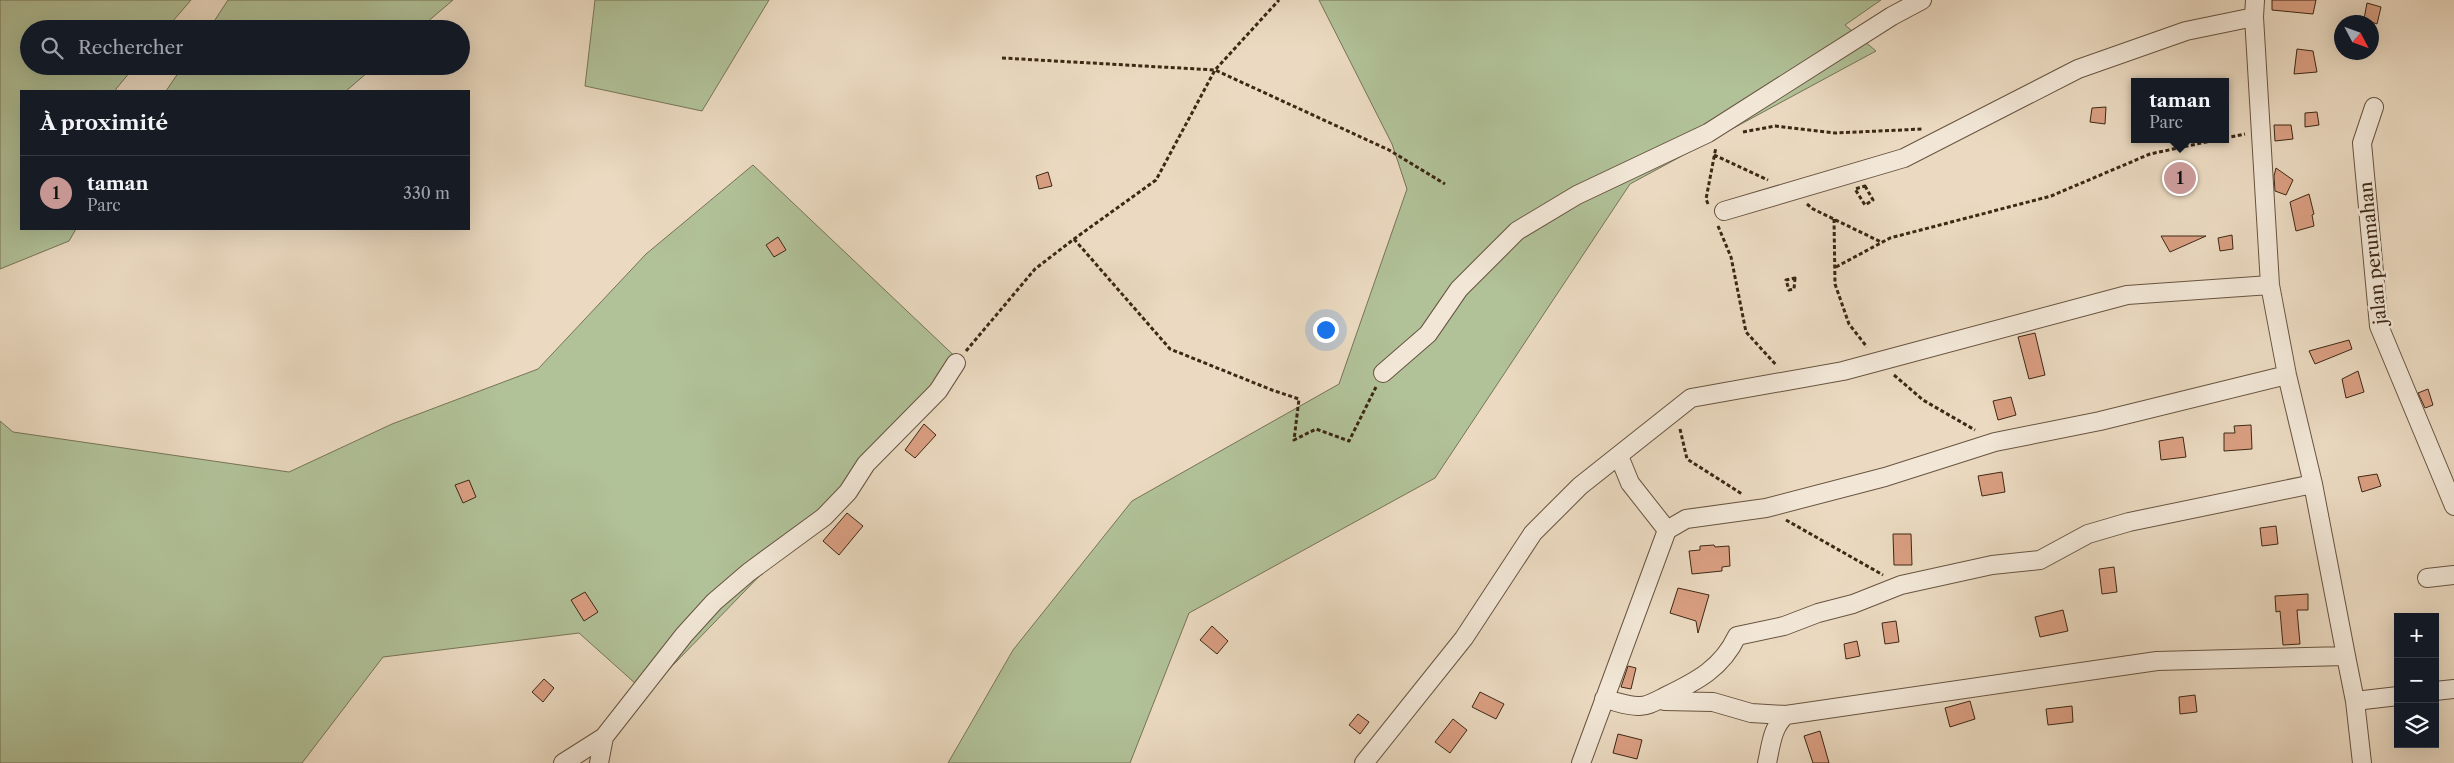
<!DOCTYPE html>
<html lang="fr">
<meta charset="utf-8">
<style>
:root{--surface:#171b24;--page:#20242c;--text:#f1f3f6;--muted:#9ea1a6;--line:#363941;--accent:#c59692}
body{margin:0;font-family:"Libre Caslon Text",serif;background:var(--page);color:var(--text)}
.controls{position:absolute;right:15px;bottom:15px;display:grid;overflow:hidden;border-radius:0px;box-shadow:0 5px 20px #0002}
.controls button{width:45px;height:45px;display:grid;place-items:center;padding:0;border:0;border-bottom:1px solid var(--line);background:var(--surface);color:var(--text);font:25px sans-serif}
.compass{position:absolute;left:2334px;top:15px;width:45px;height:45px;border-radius:50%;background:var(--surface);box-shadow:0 5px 20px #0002;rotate:131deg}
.you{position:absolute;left:1325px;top:329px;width:18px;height:18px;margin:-12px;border:4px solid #fff;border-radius:50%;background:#1a73e8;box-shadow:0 0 0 8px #1a73e833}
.badge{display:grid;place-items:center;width:32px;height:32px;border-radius:50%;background:var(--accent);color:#111;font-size:16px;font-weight:700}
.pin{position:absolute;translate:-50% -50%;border:2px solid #fff;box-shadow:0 1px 5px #0006}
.popup{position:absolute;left:2131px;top:78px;width:98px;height:65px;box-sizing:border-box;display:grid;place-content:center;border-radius:0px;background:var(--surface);filter:drop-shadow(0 1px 4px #0005);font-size:16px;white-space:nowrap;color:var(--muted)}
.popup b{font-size:19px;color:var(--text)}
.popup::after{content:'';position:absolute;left:50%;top:100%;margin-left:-10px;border:10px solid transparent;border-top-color:var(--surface)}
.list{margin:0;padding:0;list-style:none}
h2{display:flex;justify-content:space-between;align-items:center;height:65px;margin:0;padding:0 20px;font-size:21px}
h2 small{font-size:16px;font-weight:400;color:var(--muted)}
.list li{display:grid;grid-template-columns:32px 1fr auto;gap:15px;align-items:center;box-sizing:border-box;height:75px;padding:0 20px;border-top:1px solid var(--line)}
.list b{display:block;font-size:19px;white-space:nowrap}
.list p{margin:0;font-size:16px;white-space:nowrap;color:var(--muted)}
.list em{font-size:16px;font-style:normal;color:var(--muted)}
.icon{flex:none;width:28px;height:28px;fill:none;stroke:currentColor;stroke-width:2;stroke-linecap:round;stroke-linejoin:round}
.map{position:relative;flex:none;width:2454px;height:763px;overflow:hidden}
.search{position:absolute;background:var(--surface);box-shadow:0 5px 20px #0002;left:20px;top:20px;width:450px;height:55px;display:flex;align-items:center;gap:12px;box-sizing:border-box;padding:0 18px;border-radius:28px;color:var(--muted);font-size:19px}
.panel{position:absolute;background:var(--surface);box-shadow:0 5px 20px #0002;left:20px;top:90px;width:450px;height:140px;border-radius:0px}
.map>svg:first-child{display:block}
</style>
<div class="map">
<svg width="2454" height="763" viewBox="0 0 2454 763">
<rect width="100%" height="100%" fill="#ebdac1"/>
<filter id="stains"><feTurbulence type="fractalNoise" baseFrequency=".004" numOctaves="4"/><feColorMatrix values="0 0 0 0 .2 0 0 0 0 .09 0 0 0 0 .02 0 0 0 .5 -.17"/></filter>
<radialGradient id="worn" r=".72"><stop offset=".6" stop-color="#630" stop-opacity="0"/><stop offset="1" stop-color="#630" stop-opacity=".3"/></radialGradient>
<path fill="#b1c198" stroke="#777456" d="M0,0H191L166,29H29V66H135L116,89V91H21V229H76L69,241L0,269Z
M228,0H453L419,29H209Z
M595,0H769L702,111L585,86Z
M1319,0H1881L1845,25L1876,51L1630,184L1435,478L1189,613L1130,763H948L1013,650L1132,501L1339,384L1407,189L1392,144Z
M183,66H375L346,91H166Z
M753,165L964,365L646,693L579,633L383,657L302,763H0V421L13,432L289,472L392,424L538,369L646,254Z
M2184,166L2190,173L2187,184L2172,182L2169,170Z"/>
<path fill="#da9f82" stroke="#3d2815" d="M2272,0H2316L2313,14L2272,10Z
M2367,3L2381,7L2377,24L2364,19Z
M2297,49L2313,51L2317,72L2294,74Z
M2106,107L2105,124L2090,122L2092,108Z
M2317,112L2319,125L2305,127V113Z
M2274,125H2291L2293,139L2275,141Z
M2276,168L2293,180L2286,195L2275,191L2274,176Z
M1048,172L1052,186L1039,189L1036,176Z
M2309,194L2314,214L2312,215L2314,226L2296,231L2290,202Z
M2232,235L2233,249L2220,251L2218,238Z
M2161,236H2206L2170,252Z
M778,237L786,250L774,257L766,245Z
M2035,333L2045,375L2029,379L2018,337Z
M2349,340L2352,349L2315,364L2309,351Z
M2358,371L2364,392L2346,398L2342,379Z
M2428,389L2433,405L2425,408L2418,393Z
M2011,397L2016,415L1998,420L1993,401Z
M924,424L936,435L915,458L905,450Z
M2251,425L2252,449L2224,451V433H2235L2234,426Z
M2183,437L2186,457L2161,460L2159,441Z
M2002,472L2005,492L1982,496L1978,476Z
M2377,474L2381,486L2362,492L2358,477Z
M469,480L476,497L463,503L455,485Z
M847,513L863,526L839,555L823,541Z
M2276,526L2278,544L2262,546L2260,528Z
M1893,534H1911L1912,565H1894Z
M1714,545L1715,547L1729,546L1730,566L1722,567V571L1692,574L1689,551L1700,550V546Z
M2114,567L2117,592L2102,594L2099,569Z
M1678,588L1709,595L1698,633L1696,621L1670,613Z
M585,592L598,612L584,621L571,600Z
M2308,594V610H2297L2300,644L2283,645L2280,611L2276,612L2275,596Z
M2063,610L2068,631L2040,637L2035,617Z
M1896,621L1899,642L1885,644L1882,623Z
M1212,626L1228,641L1217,654L1200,640Z
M1857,641L1860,656L1846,659L1844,644Z
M1628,666L1636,668L1631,689L1621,687Z
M544,679L554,688L543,702L532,692Z
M1480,692L1504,704L1496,719L1472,707Z
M2195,695L2197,712L2180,714L2179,697Z
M1970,701L1975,719L1950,727L1945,708Z
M2072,706L2073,722L2048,725L2046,709Z
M1358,714L1369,722L1360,734L1349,725Z
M1453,719L1467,730L1450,753L1435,742Z
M1820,731L1829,763H1813L1804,736Z
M1618,734L1642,740L1637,759L1613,753Z"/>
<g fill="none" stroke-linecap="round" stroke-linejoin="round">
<defs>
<path id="minor" d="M2255,0L2254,17L2270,285L2287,375L2313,484L2346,656L2355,701L2362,763
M2374,107L2362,143L2379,326L2454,506
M1724,211L1904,158L2078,69L2186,31L2254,17
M1383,373L1428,334L1459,289L1517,231L1577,195L1708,133L1892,16L1922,0
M1619,456L1630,483L1667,530
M2427,578L2454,575
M2435,691L2454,689
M1604,699C1615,701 1626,706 1638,706C1647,707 1658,700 1666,696C1697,681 1722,668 1737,636L1784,626L1818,613L1853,604L1901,585L1992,565L2040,560L2088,534L2129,522L2313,484
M1664,701L1713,702L1751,713L1786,715
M2355,701L2398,696
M563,763L604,737L684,635L714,602L749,572L824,517L848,492L866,464L938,391L956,363
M599,763L604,737
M1364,763L1464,638L1533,533L1580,486L1691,398L1843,371L2127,295L2270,285
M1581,763L1667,530L1686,519L1766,508L1885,477L1995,442L2100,421L2287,375
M1767,763C1771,745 1772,727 1786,715L2157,661L2346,656"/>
</defs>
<use href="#minor" stroke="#685440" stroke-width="20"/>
<path stroke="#3d2815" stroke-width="3" stroke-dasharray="4 2.5" stroke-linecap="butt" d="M1002,58L1215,70L1389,150L1445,184
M1743,132L1775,126L1835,133L1923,129
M2225,138L2245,134
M1714,155L1768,180
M1865,186L1873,200L1865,205L1855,189Z
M1708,204L1706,199L1716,147
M1807,204L1813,209L1881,242
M1834,219L1835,284L1849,324L1867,347
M1718,226L1731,257L1746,332L1777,366
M1074,239L1170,349L1272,390L1299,399L1294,440L1316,429L1349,441L1376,387
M1836,267L1890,238L2051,196L2150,154L2220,139
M1795,278L1794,289L1789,290L1786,280Z
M966,351L1035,269L1074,239L1156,180L1215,70L1279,0
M1894,375L1923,400L1975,430
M1680,429L1687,459L1742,494
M1786,520L1883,575"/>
<use href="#minor" stroke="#f2e7d7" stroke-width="18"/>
</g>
<g text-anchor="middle" stroke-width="5" stroke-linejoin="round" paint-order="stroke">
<g font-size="18" fill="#3d2815" stroke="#f2e7d7">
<text transform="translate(2373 253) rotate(-96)" y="6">jalan perumahan</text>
</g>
</g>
<rect width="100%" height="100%" filter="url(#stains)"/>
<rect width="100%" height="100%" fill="url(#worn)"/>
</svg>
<div class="controls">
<button>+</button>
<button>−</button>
<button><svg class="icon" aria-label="layers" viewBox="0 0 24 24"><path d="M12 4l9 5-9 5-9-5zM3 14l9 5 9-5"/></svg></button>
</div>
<svg class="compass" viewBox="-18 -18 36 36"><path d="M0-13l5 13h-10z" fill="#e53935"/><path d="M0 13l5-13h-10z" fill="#9ea1a6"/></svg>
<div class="you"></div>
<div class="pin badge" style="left:2180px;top:178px">1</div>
<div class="popup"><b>taman</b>Parc</div>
<div class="search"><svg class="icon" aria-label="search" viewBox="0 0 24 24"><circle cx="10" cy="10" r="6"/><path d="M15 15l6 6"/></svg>Rechercher</div>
<section class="panel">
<h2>À proximité<small></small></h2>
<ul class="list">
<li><span class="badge">1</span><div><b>taman</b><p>Parc</p></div><em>330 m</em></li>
</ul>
</section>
</div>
